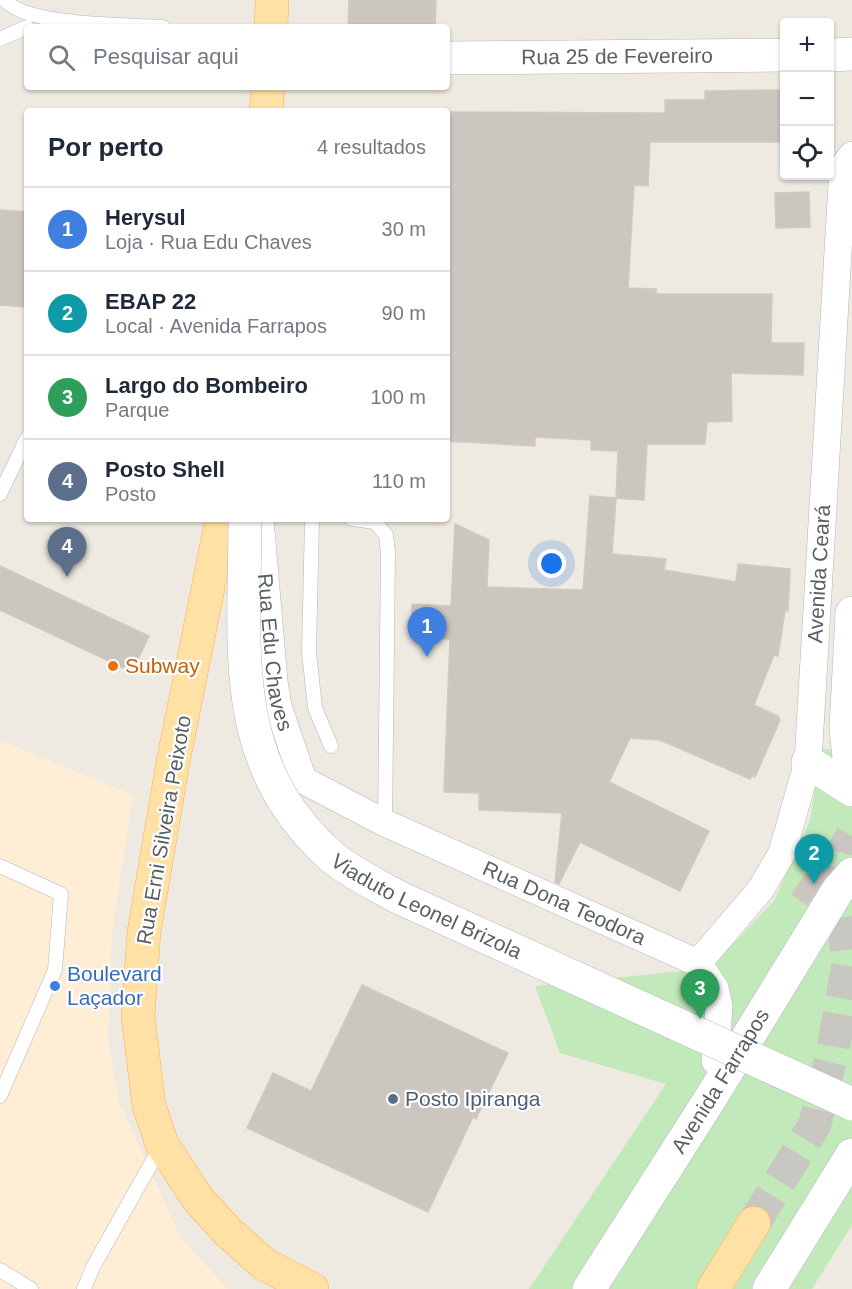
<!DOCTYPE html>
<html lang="pt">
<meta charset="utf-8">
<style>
:root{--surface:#fff;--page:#f6f6f7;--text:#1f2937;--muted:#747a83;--line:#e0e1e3;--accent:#fb1a2e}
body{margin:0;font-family:Helvetica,sans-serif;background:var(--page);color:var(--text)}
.controls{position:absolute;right:18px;top:18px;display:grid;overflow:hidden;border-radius:6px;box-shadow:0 2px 4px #0004}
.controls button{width:54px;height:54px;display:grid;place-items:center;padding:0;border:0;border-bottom:2px solid var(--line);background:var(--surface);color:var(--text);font:30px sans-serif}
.you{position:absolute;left:552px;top:564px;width:21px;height:21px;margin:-15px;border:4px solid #fff;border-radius:50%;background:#1a73e8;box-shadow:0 0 0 9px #1a73e833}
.badge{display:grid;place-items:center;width:39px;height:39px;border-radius:50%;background:var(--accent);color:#fff;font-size:20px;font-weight:700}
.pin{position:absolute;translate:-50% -50px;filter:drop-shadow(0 2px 3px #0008)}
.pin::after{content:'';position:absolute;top:32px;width:21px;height:18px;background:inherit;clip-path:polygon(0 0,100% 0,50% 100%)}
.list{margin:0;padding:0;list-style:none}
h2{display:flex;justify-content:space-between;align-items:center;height:78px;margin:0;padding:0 24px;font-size:26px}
h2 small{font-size:20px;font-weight:400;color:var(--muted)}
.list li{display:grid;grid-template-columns:39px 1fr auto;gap:18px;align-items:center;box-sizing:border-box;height:84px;padding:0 24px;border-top:2px solid var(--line)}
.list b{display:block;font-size:22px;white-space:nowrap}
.list p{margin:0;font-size:20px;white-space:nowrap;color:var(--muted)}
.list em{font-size:20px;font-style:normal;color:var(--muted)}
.icon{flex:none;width:33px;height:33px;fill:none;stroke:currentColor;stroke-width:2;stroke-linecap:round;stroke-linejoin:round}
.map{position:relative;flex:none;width:852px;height:1289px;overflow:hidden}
.search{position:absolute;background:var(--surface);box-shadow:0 2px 4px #0004;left:24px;top:24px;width:426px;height:66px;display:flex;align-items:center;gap:15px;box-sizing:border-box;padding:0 21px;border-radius:6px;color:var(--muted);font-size:22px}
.panel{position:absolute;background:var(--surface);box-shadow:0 2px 4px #0004;left:24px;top:108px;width:426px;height:414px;border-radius:6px}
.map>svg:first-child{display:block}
</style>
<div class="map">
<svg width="852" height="1289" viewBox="0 0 852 1289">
<rect width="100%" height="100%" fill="#eee9e1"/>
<path fill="#ffeed5" d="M0,740L133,795L112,932L108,1040L119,1102L181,1238L228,1289H0Z"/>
<path fill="#c2e9ba" d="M852,747V1225L812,1289H529L666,1084L560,1053L535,986L710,968L774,901L810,820L821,750Z"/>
<path fill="#cbc6c0" stroke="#d3c9bf" stroke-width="1.5" d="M349,0H436L435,27H348Z
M784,90V142H650L648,186L634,185L628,288L656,289V294H772L771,343H804L803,375L731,373L732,421L707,422L705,444H647L644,500L616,498L618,451L591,450V440L535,437V446L447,441V112L665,113V100H705V91Z
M809,192L810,227L776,228L775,193Z
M0,210L27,212V307L0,305Z
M590,496L616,498L612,554L666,559L664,570L736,582L738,564L790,569L788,611L785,610L778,656L774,655L754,705L778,716L780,720L755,777L752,776L750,779L660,740L630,738L609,782L709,831L680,891L580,842L559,884L555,882L562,813L479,810V793L444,792L450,639L411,637L412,604L451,606L455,524L489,540L487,587L583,590Z
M0,566L149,636L132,672L0,610Z
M816,859L831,870L807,905L792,894Z
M362,985L508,1053L476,1119L473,1117L428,1212L247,1128L273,1073L311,1091Z"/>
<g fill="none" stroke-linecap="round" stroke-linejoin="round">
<path stroke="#c9c7c2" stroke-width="33" stroke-dasharray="33 16" stroke-linecap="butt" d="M754,1223L815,1124L833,1050L848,964L838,875L845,848L852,836"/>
<defs>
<path id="service" d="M5,0C26,26 129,25 163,27
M0,39L27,27
M0,494L27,438
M312,519L309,652L315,708L331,746
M352,519L375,522L386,535L388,553L385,823
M0,866L61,894L55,970L0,1096
M0,1270L31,1289
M84,1289L93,1267L161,1146"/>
<g id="minor">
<path id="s1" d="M260,519L274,682L278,706L303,780L385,823L698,963L715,988L719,1006L715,1061"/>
<path id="s2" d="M698,963L761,889L782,853L808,762L843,167L852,155"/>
</g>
<g id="tertiary">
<path d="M830,55L852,54"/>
<path id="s3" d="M447,58L784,55"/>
</g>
<g id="secondary">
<path d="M852,613L846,729L852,785"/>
<path d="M808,762L852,790"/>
<path id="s4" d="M589,1289L710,1099L838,890L852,874"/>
<path d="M769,1289L852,1155"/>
</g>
<path id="primary" d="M271,27L272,0
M266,111L268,87
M222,519L173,762L144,932L138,1016L149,1106L162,1144L198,1199L228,1232L264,1264L312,1289
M713,1289L754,1223"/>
</defs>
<use href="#service" stroke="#b2b6ba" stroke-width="15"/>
<use href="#minor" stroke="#b2b6ba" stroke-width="28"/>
<use href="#tertiary" stroke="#b2b6ba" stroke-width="34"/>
<use href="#secondary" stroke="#b3b8bd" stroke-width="34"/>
<use href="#primary" stroke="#ffae49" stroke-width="34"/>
<use href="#service" stroke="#fff" stroke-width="14"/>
<use href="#minor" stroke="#fff" stroke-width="27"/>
<use href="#tertiary" stroke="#fff" stroke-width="33"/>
<use href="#secondary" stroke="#fff" stroke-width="33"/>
<use href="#primary" stroke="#ffe1a5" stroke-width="33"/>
<defs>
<g id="secondary-bridge">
<path id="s5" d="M245,519C245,646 226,764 332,857C351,873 377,885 398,897L852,1104"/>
</g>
</defs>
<use href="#secondary-bridge" stroke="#b3b8bd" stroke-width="34" stroke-linecap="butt"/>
<use href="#secondary-bridge" stroke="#fff" stroke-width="33"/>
</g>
<circle fill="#e8710a" stroke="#fff" stroke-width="2" cx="113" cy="666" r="6"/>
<circle fill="#3f7fe0" stroke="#fff" stroke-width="2" cx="55" cy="986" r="6"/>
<circle fill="#5c6f8a" stroke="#fff" stroke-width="2" cx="393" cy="1099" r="6"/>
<g text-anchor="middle" stroke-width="4.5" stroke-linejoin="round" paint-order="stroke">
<g font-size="21" fill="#596064" stroke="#fff">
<text dy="7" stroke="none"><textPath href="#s3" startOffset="170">Rua 25 de Fevereiro</textPath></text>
<text dy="7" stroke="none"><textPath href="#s2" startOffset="422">Avenida Ceará</textPath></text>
<text dy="7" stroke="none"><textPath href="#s1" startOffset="134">Rua Edu Chaves</textPath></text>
<text transform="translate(164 830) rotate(-80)" y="7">Rua Erni Silveira Peixoto</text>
<text dy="7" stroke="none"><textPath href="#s1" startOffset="555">Rua Dona Teodora</textPath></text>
<text dy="7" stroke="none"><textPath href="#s5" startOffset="470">Viaduto Leonel Brizola</textPath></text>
<text dy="7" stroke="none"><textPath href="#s4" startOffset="246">Avenida Farrapos</textPath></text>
</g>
<g font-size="21" fill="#c56008" stroke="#fff" text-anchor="start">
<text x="125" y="673">Subway</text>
</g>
<g font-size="21" fill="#366cbe" stroke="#fff" text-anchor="start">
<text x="67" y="981">Boulevard<tspan x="67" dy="24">Laçador</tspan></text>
</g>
<g font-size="21" fill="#4e5e75" stroke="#fff" text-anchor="start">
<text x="405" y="1106">Posto Ipiranga</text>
</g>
</g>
</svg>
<div class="controls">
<button>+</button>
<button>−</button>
<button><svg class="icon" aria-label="locate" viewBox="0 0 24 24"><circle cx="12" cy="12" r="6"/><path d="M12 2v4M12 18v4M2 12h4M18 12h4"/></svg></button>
</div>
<div class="you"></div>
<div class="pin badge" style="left:427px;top:657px;background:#3f7fe0">1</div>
<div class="pin badge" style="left:814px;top:884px;background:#0f9aa8">2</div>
<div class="pin badge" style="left:700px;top:1019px;background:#2e9e5b">3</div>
<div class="pin badge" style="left:67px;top:577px;background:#5c6f8a">4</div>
<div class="search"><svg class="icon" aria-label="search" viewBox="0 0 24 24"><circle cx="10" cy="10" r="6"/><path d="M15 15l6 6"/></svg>Pesquisar aqui</div>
<section class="panel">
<h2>Por perto<small>4 resultados</small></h2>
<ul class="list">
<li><span class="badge" style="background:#3f7fe0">1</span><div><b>Herysul</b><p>Loja · Rua Edu Chaves</p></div><em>30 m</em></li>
<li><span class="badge" style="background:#0f9aa8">2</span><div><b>EBAP 22</b><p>Local · Avenida Farrapos</p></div><em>90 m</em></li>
<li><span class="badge" style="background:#2e9e5b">3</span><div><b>Largo do Bombeiro</b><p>Parque</p></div><em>100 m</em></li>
<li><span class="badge" style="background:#5c6f8a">4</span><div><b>Posto Shell</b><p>Posto</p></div><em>110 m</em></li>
</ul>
</section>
</div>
